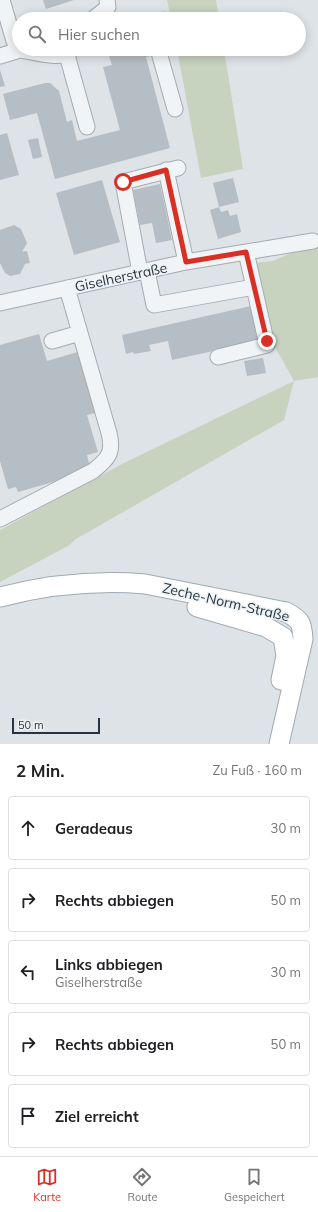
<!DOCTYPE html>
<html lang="de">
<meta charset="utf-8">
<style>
:root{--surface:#fff;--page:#f2f2f2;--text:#202124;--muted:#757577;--line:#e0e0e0;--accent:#d93025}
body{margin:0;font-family:Mulish,sans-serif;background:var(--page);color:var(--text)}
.scale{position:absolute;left:12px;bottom:10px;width:88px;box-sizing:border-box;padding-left:4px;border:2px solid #27343f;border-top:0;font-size:11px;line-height:14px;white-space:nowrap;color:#27343f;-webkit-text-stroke:3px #edf2f5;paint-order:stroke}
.stop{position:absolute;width:12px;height:12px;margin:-9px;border:3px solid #d93025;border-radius:50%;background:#fff}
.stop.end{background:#d93025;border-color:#fff;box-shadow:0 1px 4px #0008}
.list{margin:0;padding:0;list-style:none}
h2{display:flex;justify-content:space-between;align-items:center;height:52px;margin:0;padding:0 16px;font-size:17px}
h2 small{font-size:13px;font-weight:400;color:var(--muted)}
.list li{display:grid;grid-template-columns:26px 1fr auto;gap:12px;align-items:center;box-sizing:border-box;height:64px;margin:0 8px 8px;padding:0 8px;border:1px solid var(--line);border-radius:4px}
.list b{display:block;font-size:15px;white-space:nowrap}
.list p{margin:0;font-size:13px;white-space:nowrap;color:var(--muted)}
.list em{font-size:13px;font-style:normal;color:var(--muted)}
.icon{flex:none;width:22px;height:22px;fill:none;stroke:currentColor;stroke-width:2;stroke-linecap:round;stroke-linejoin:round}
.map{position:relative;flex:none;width:318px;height:744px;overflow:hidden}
.search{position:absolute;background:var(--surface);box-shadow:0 2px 10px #0003;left:12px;right:12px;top:12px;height:44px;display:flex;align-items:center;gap:10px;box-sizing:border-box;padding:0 14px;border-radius:22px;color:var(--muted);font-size:15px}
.sheet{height:412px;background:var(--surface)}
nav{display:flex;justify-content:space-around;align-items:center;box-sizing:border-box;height:56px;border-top:1px solid var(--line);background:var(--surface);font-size:11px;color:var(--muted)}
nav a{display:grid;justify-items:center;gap:2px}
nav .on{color:var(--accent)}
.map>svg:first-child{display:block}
</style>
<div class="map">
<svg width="318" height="744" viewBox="0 0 318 744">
<rect width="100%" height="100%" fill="#dee3e8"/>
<path fill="#c7d2bf" d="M167,0H216L219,19H171Z
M177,49H224L243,169L201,178Z
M318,245V377L294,381L284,420L76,539L68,546L0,582V530L126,462L294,381L276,349L255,263L273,261L308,246Z"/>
<path fill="#b5bec4" d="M43,0H74L46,9Z
M165,11L167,19H157L155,14Z
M107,49H152L154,55L146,57L170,148L55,179L37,113L10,120L3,94L45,83H50L59,91L67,122L72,120L77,141L120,130L103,67L112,65Z
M0,70L5,86L0,87Z
M7,133L19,175L0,180V135Z
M38,138L42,157L33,159L28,140Z
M233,178L239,202L219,207L221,212L228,210L230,216L237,214L241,232L218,239L210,210L219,207L213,183Z
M102,180L120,242L74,255L56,193Z
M160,184L172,240L156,243L152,223L140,225L133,190Z
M14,225L21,229L27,243L22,252H20L27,251L30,263L25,264L20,274L10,276L5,273L0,263V230Z
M251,306L259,341L172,360L168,341L149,345L151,351L134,354L133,352L126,354L122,335Z
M39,334L47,361L81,351L99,412L87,415L98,452L87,455L91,471L18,492L16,487L8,489L0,461V345Z
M263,358L266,373L247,376L244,361Z"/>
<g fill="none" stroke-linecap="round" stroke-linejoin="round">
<defs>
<path id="minor" d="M2,0L14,41L19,47
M93,19L108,7L107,0
M158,49L175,109
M21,50C34,52 65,62 72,49
M67,55L87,127
M0,56L23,49
M166,170L186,262
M147,271L154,305L254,287L246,252
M140,272L123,182L178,168
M0,303L186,262L313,241
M52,341L80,333
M218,357L267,345L254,287
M0,519L93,471C108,459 114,453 109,433L67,288"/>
<path id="major" d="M0,597C47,585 97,580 145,584L286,612C301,620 302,623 303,639L279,744
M197,607L266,627L283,637L286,656L281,680"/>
</defs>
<use href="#minor" stroke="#a3abb2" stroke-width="17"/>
<use href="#major" stroke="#9daab3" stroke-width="21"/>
<use href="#minor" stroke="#f1f4f6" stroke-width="15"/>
<use href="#major" stroke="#fff" stroke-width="19"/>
</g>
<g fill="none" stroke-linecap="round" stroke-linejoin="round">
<path stroke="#d93025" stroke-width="5" d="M123,182L166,170L186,262L246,252L267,341"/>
</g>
<g text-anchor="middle" stroke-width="3" stroke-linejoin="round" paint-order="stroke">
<g font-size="14" fill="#27343f" stroke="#edf2f5">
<text transform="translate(121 277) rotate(-12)" y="5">Giselherstraße</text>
<text transform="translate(226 602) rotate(13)" y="5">Zeche-Norm-Straße</text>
</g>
</g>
</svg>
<div class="scale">50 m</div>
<div class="stop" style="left:123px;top:182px"></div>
<div class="stop end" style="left:267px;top:341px"></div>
<div class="search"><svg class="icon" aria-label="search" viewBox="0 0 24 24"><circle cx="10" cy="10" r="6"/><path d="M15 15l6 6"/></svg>Hier suchen</div>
</div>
<section class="sheet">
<h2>2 Min.<small>Zu Fuß · 160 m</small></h2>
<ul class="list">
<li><svg class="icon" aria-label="ahead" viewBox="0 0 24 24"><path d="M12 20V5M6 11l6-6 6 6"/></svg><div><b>Geradeaus</b></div><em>30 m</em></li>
<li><svg class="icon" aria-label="right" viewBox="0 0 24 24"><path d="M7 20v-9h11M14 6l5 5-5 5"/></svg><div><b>Rechts abbiegen</b></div><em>50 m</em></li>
<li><svg class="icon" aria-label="left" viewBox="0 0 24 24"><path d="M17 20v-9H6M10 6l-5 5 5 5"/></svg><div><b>Links abbiegen</b><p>Giselherstraße</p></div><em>30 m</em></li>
<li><svg class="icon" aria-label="right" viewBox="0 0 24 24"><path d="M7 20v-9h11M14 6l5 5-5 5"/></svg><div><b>Rechts abbiegen</b></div><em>50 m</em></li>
<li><svg class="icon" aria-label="arrive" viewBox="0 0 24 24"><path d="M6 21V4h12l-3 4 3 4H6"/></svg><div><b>Ziel erreicht</b></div></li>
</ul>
</section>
<nav>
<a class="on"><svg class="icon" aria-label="map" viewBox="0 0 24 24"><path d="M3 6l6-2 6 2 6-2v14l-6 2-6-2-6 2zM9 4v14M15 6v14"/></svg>Karte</a>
<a><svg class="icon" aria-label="directions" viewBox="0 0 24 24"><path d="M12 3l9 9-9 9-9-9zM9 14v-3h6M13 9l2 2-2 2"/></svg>Route</a>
<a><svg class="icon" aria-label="saved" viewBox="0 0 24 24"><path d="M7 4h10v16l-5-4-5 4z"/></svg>Gespeichert</a>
</nav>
